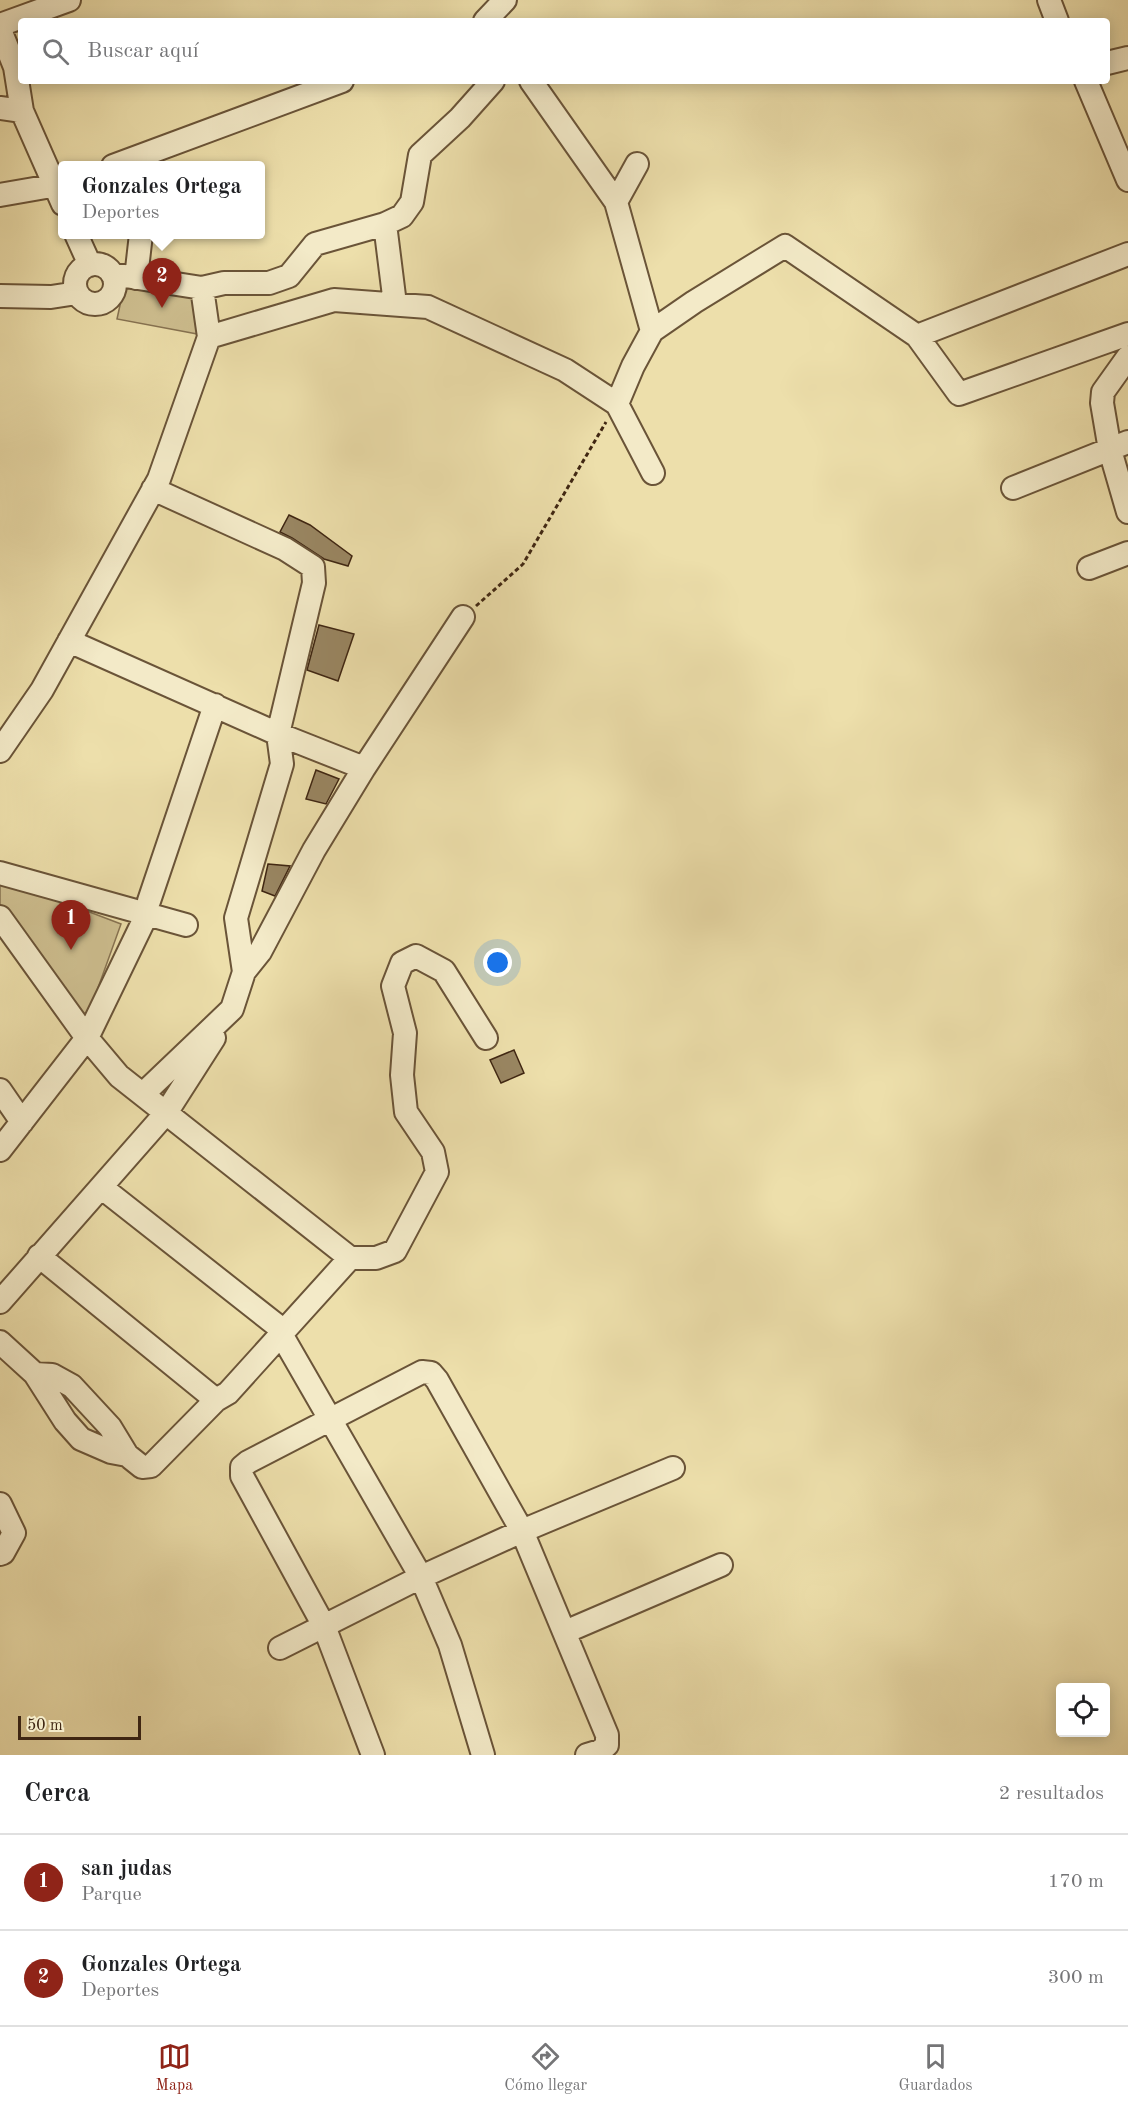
<!DOCTYPE html>
<html lang="es">
<meta charset="utf-8">
<style>
:root{--surface:#fff;--page:#f6f6f6;--text:#202124;--muted:#757577;--line:#e0e0e0;--accent:#8f2418}
body{margin:0;font-family:"Old Standard TT",serif;background:var(--page);color:var(--text)}
.controls{position:absolute;right:18px;bottom:18px;display:grid;overflow:hidden;border-radius:6px;box-shadow:0 3px 15px #0003}
.controls button{width:54px;height:54px;display:grid;place-items:center;padding:0;border:0;border-bottom:2px solid var(--line);background:var(--surface);color:var(--text);font:30px sans-serif}
.scale{position:absolute;left:18px;bottom:15px;width:123px;box-sizing:border-box;padding-left:6px;border:3px solid #3f2612;border-top:0;font-size:16px;line-height:21px;white-space:nowrap;color:#3f2612;-webkit-text-stroke:4px #f3eac8;paint-order:stroke}
.you{position:absolute;left:498px;top:963px;width:21px;height:21px;margin:-15px;border:4px solid #fff;border-radius:50%;background:#1a73e8;box-shadow:0 0 0 9px #1a73e833}
.badge{display:grid;place-items:center;width:39px;height:39px;border-radius:50%;background:var(--accent);color:#fff;font-size:20px;font-weight:700}
.pin{position:absolute;translate:-50% -50px;filter:drop-shadow(0 2px 3px #0008)}
.pin::after{content:'';position:absolute;top:32px;width:21px;height:18px;background:inherit;clip-path:polygon(0 0,100% 0,50% 100%)}
.popup{position:absolute;left:58px;top:161px;width:207px;height:78px;box-sizing:border-box;display:grid;place-content:center;border-radius:6px;background:var(--surface);filter:drop-shadow(0 2px 4px #0005);font-size:20px;white-space:nowrap;color:var(--muted)}
.popup b{font-size:22px;color:var(--text)}
.popup::after{content:'';position:absolute;left:50%;top:100%;margin-left:-12px;border:12px solid transparent;border-top-color:var(--surface)}
.list{margin:0;padding:0;list-style:none}
h2{display:flex;justify-content:space-between;align-items:center;height:78px;margin:0;padding:0 24px;font-size:26px}
h2 small{font-size:20px;font-weight:400;color:var(--muted)}
.list li{display:grid;grid-template-columns:39px 1fr auto;gap:18px;align-items:center;box-sizing:border-box;height:96px;padding:0 24px;border-top:2px solid var(--line)}
.list b{display:block;font-size:22px;white-space:nowrap}
.list p{margin:0;font-size:20px;white-space:nowrap;color:var(--muted)}
.list em{font-size:20px;font-style:normal;color:var(--muted)}
.icon{flex:none;width:33px;height:33px;fill:none;stroke:currentColor;stroke-width:2;stroke-linecap:round;stroke-linejoin:round}
.map{position:relative;flex:none;width:1128px;height:1755px;overflow:hidden}
.search{position:absolute;background:var(--surface);box-shadow:0 3px 15px #0003;left:18px;right:18px;top:18px;height:66px;display:flex;align-items:center;gap:15px;box-sizing:border-box;padding:0 21px;border-radius:6px;color:var(--muted);font-size:22px}
.sheet{height:270px;background:var(--surface)}
nav{display:flex;justify-content:space-around;align-items:center;box-sizing:border-box;height:84px;border-top:2px solid var(--line);background:var(--surface);font-size:16px;color:var(--muted)}
nav a{display:grid;justify-items:center;gap:3px}
nav .on{color:var(--accent)}
.map>svg:first-child{display:block}
</style>
<div class="map">
<svg width="1128" height="1755" viewBox="0 0 1128 1755">
<rect width="100%" height="100%" fill="#eddfab"/>
<filter id="stains"><feTurbulence type="fractalNoise" baseFrequency=".00333" numOctaves="4"/><feColorMatrix values="0 0 0 0 .2 0 0 0 0 .09 0 0 0 0 .02 0 0 0 .5 -.17"/></filter>
<radialGradient id="worn" r=".72"><stop offset=".6" stop-color="#630" stop-opacity="0"/><stop offset="1" stop-color="#630" stop-opacity=".3"/></radialGradient>
<path fill="#cfc091" stroke="#877352" stroke-width="1.5" d="M126,278L203,297L208,336L117,319Z
M0,878L121,924L85,1024L0,911Z"/>
<path fill="#998662" stroke="#3f2612" stroke-width="1.5" d="M289,515L310,525L352,556L348,566L324,559L292,538L280,532Z
M319,625L354,634L338,681L307,670Z
M316,770L339,779L326,804L306,799Z
M268,864L290,866L275,896L262,891Z
M514,1050L524,1073L501,1083L490,1060Z"/>
<g fill="none" stroke-linecap="round" stroke-linejoin="round">
<defs>
<path id="minor" d="M1049,0L1057,21
M485,21L505,0
M0,25L69,0
M0,30L15,67L22,111L63,204
M1107,63L1128,58
M531,81L616,202L637,164
M1086,81L1128,180
M0,108L22,111
M113,166L342,81
M0,195L63,184
M616,202L652,331
M385,224L395,304
M76,234L90,265
M75 284a20 20 0 1 1 40 0a20 20 0 1 1-40 0Z
M112,274L202,288L224,283H269L289,276L315,244L385,224L402,216L412,202L420,155L460,118L493,81
M136,278L141,234
M0,296L51,297L77,293
M917,336L959,394L1128,334
M209,337L334,300L428,307L565,370L617,404L653,473
M1128,357L1103,392L1102,403L1110,450L1128,512
M617,404L633,366L652,331L694,302L785,246L917,336L1128,254
M1013,488L1128,442
M153,489L285,549L313,567L314,583L278,734L282,764L236,918L244,972
M1089,568L1128,553
M69,641L278,734L364,768L314,850L260,952L244,972L232,1009L143,1094
M0,751L42,690L159,479L209,337L202,288
M364,768L463,617
M0,873L186,925
M149,901L215,705
M0,917L87,1038L119,1076L350,1258H376L395,1251L437,1172L433,1152L406,1112L402,1075L405,1033L393,986L402,963L416,956L444,971L486,1038
M0,1090L22,1122
M0,1150L87,1038L147,914
M101,1187L284,1331
M39,1256L216,1400
M0,1302L166,1113L214,1038
M281,1334L421,1577L450,1645L483,1755
M0,1342L35,1374L65,1421L81,1439L111,1452L127,1455
M35,1374L52,1375L72,1386L110,1427L127,1455L142,1467L151,1466L216,1400L228,1393L350,1258
M0,1504L14,1533L3,1553L0,1554
M565,1632L721,1565
M280,1648L421,1577L522,1531L673,1468
M373,1755L324,1626L242,1476V1467L248,1462L422,1372L431,1373L437,1380L522,1531L607,1735V1745L600,1751L587,1755"/>
</defs>
<use href="#minor" stroke="#6a5438" stroke-width="26"/>
<path stroke="#3f2612" stroke-width="3" stroke-dasharray="4.5 3" stroke-linecap="butt" d="M476,606L523,564L606,422"/>
<use href="#minor" stroke="#f3eac8" stroke-width="22"/>
</g>
<rect width="100%" height="100%" filter="url(#stains)"/>
<rect width="100%" height="100%" fill="url(#worn)"/>
</svg>
<div class="controls">
<button><svg class="icon" aria-label="locate" viewBox="0 0 24 24"><circle cx="12" cy="12" r="6"/><path d="M12 2v4M12 18v4M2 12h4M18 12h4"/></svg></button>
</div>
<div class="scale">50 m</div>
<div class="you"></div>
<div class="pin badge" style="left:71px;top:950px">1</div>
<div class="pin badge" style="left:162px;top:308px">2</div>
<div class="popup"><b>Gonzales Ortega</b>Deportes</div>
<div class="search"><svg class="icon" aria-label="search" viewBox="0 0 24 24"><circle cx="10" cy="10" r="6"/><path d="M15 15l6 6"/></svg>Buscar aquí</div>
</div>
<section class="sheet">
<h2>Cerca<small>2 resultados</small></h2>
<ul class="list">
<li><span class="badge">1</span><div><b>san judas</b><p>Parque</p></div><em>170 m</em></li>
<li><span class="badge">2</span><div><b>Gonzales Ortega</b><p>Deportes</p></div><em>300 m</em></li>
</ul>
</section>
<nav>
<a class="on"><svg class="icon" aria-label="map" viewBox="0 0 24 24"><path d="M3 6l6-2 6 2 6-2v14l-6 2-6-2-6 2zM9 4v14M15 6v14"/></svg>Mapa</a>
<a><svg class="icon" aria-label="directions" viewBox="0 0 24 24"><path d="M12 3l9 9-9 9-9-9zM9 14v-3h6M13 9l2 2-2 2"/></svg>Cómo llegar</a>
<a><svg class="icon" aria-label="saved" viewBox="0 0 24 24"><path d="M7 4h10v16l-5-4-5 4z"/></svg>Guardados</a>
</nav>
